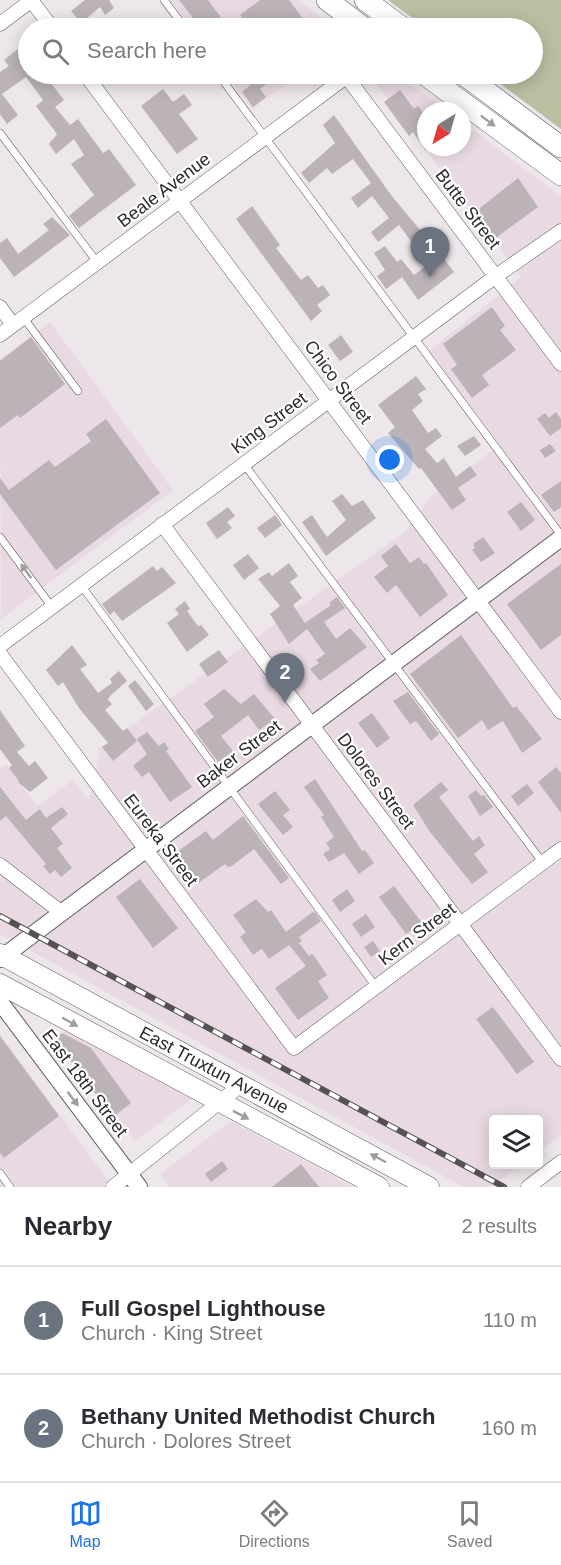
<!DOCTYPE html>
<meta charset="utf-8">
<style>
:root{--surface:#fff;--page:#f2f2f3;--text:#2b2b33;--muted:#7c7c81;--line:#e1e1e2;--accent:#1a73e8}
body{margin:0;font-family:Arial,sans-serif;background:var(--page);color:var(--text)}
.controls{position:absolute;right:18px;bottom:18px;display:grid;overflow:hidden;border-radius:6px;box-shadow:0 3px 15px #0003}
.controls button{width:54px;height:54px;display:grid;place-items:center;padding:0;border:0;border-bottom:2px solid var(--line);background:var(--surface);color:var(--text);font:30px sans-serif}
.compass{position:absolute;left:417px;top:102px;width:54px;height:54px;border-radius:50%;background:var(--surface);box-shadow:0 3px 15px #0003;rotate:217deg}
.you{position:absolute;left:390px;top:460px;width:21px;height:21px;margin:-15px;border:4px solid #fff;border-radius:50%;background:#1a73e8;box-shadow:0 0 0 9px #1a73e833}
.badge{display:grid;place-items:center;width:39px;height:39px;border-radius:50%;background:var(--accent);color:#fff;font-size:20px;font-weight:700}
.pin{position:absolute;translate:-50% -50px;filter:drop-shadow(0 2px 3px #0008)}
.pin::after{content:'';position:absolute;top:32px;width:21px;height:18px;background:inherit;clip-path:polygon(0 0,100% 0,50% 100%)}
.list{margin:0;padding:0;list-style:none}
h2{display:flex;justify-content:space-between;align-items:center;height:78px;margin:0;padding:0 24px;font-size:26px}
h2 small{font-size:20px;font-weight:400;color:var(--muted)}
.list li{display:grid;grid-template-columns:39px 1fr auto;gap:18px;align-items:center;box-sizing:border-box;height:108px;padding:0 24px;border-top:2px solid var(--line)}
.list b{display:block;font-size:22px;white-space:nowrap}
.list p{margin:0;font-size:20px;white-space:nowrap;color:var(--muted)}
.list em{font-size:20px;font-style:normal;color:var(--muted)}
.icon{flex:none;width:33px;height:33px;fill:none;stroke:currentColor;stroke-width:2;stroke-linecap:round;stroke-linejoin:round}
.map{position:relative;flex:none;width:561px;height:1187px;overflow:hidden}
.search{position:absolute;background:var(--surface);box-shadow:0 3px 15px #0003;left:18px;right:18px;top:18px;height:66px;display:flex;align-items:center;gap:15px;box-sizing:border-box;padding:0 21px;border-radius:33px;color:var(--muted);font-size:22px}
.sheet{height:294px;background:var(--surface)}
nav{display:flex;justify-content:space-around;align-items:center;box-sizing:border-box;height:84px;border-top:2px solid var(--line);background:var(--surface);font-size:16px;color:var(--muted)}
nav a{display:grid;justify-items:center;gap:3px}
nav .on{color:var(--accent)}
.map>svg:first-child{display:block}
</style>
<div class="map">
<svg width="561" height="1187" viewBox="0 0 561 1187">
<rect width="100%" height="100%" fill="#ede6ea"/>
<path fill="#e9d9e2" d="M170,0H298L336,28H192Z
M225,74H299L252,109Z
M364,74H396L447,111H426V147H462V122L561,196V1135L539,1151L538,1120H494V1164L521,1165L490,1187H464L0,934V768L6,764L37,806L73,780L89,801L100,748L405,532L431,496L493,450L424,355L521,277L375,82Z
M50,322L173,490L1,619L0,359Z
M65,1031L192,1099L135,1141L57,1037Z
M0,1035L22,1064L113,1187H0Z
M231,1121L353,1187H169L160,1174Z"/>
<path fill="#bbbfa2" d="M388,0H561V129L487,74H532V28H426Z"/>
<path fill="#bbb3b7" d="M85,0H109L114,8L105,15L100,7L81,23L71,11Z
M179,0H208L222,19L210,28H201Z
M260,0H289L310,28H261L257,23L250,28L240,15Z
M23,45L28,53V74H44L64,100L55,107L70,125L78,119L103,153L109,149L136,185L79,228L69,216L94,195L71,164L84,155L74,139L56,154L49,144L57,134L36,106L43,100L26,77L2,94L18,115L7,124L0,114V72L9,66L4,60Z
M248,74H265L270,81L260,89L266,97L253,107L242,92L254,82Z
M163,89L173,102L184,94L192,105L179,114L198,139L177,154L141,106Z
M400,90L414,109L418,106L426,117V151L413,132L409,136L384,102Z
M334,115L391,195L425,236L413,244L399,225L378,242L371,232L389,218L372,196L358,208L351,198L371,183L353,159L332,174L327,168L309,183L301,173L335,143L323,125Z
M518,178L538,207L489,243L470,216Z
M252,206L280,245L276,248L301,280L308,275L318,288L323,285L330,295L317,305L322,311L311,321L236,219Z
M52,217L70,235L14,277L0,258V243L7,238L18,254L49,230L43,224Z
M385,246L397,262L401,259L414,275L441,255L454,272L418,300L402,277L386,289L377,276L385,270L374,253Z
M492,307L505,326L500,330L516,350L482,375L489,385L472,398L451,369L457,365L443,344Z
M341,335L353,352L340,361L328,345Z
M31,337L65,384L20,418L18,415L0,428V361Z
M416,376L426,389L418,394L423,401L412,410L428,433L436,428L442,436L425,449L437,463L444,458L456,477L470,466L477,475L458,488L466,500L452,510L421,468L419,469L388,433L395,427L378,405Z
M556,412L561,419V428L550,436L537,419L545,413L549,418Z
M106,419L160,493L56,570L0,494V478L9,490L49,460L55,467L91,441L86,434Z
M474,436L481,445L465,456L457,446Z
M550,444L556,451L545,458L540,450Z
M561,481V507L554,512L541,495Z
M342,494L352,506L363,500L376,518L326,556L302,522L312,515L327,537L346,520L332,501Z
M521,502L535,520L521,531L507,512Z
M228,507L235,516L227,522L232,528L217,539L206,523Z
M275,515L282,525L265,538L257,528Z
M483,537L495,553L481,562L472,550L475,548L473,544Z
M396,544L410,563L419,557L424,564L426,563L448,595L420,617L396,585L387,593L374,577L388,566L381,556Z
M248,554L259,568L244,580L233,565Z
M289,563L298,576L290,582L302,598L293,605L305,623L331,605L329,603L337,597L345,608L324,622L336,639L350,628L367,647L320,681L310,669L319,663L316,660L325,654L307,629L289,644L270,614L280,606L258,579L269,572L272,576Z
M561,564V635L541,650L507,604Z
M153,566L157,571L162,567L176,583L122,621L114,611L110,615L102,604Z
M185,601L190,609L187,611L198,626L201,625L209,635L187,652L167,623L179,614L175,609Z
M461,635L513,708L516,706L542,739L522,753L503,721L488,730L482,720L458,738L410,674Z
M72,645L87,665L80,669L98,693L112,683L110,679L119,671L127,681L110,696L108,700L112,704L105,710L123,731L127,728L137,741L113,761L102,747L108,743L79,708L63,682L58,686L46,670Z
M219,650L228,662L208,677L199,664Z
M135,680L154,704L146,711L128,686Z
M224,689L241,704L254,694L275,719L259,730L248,715L221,736L233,751L218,762L195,731L214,717L204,704Z
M408,692L439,734L431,741L416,721L410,724L393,701Z
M0,710L25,746L17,752L29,766L35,761L48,778L30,792L18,782L19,781L9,768L12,765L0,749Z
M372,713L390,738L377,748L358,723Z
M147,732L159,746L164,742L169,749L166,751L192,787L170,802L149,772L142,777L133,766L147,754L137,739Z
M556,767L561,773V813L538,782Z
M315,779L362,851L365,850L374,863L359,874L344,853L329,862L323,854L330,849L326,843L334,837L321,817L324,815L304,787Z
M441,782L448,790L439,797L473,841L479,836L485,845L474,854L488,872L472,884L430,832L413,805Z
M527,784L534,793L518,806L511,796Z
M0,787L26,820L40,809L46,818L62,807L68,814L51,828L63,844L57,848L72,868L61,877L55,870L50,874L43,866L46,864L6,816L0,821Z
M476,790L481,796L484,795L493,807L480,816L468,796Z
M275,791L290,810L283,815L293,827L283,835L258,804Z
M243,816L289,878L281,884L254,849L232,866L228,867L225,864L197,884L174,854L206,831L213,840Z
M140,879L178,928L153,948L116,897Z
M394,886L422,923L406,934L379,897Z
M347,889L355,901L340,912L332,900Z
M256,899L268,912L271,910L286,932L314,911L321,921L299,937L302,941L299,943L309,956L312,954L315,957L327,975L318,981L329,998L298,1020L275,988L306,966L289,945L269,959L262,949L253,955L240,937L246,932L233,915Z
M366,914L375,927L361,937L352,924Z
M373,941L380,951L371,957L364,947Z
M493,1007L534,1062L517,1074L476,1019Z
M62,1033L91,1048L131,1103L113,1117L54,1039Z
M0,1036L59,1116L4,1158L0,1153Z
M222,1161L228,1169L211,1182L205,1174Z
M301,1164L319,1187H272Z"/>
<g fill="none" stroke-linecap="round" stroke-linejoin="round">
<defs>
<path id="service" d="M164,0L185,28
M218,74L561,535
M0,133L97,262
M23,317L78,391
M244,464L543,863
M0,537L52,607
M81,585L376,987
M0,1173L10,1187"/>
<path id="minor" d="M31,0L52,28
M0,24L32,0
M85,74L561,712
M346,76L561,364
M0,307L13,325
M0,335L350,74
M162,524L561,1059
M0,646L496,276L561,231
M0,654L294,1048L561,849
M0,865L62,913
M113,1187L241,1085
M528,1187L561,1162"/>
<path id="tertiary" d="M0,959L561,538
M0,1002L139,1187"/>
<path id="secondary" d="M0,954L429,1187
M0,984L379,1187"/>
<path id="primary" d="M327,0L364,28
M365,0L403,28
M424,74L561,175
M463,74L561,147"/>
</defs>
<use href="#service" stroke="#635c60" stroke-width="8"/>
<use href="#minor" stroke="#635c60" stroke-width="15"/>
<use href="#tertiary" stroke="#635c60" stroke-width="18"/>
<use href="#secondary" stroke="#635c60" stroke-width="21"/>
<use href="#primary" stroke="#635c60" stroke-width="22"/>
<use href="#service" stroke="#fff" stroke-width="7"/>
<use href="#minor" stroke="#fff" stroke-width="14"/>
<use href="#tertiary" stroke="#fff" stroke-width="16"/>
<use href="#secondary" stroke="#fff" stroke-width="20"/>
<use href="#primary" stroke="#fff" stroke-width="21"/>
<defs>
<path id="rail" d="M0,916L504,1187"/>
</defs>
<use href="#rail" stroke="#565254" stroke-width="6"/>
<use href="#rail" stroke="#fff" stroke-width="4" stroke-dasharray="11" stroke-linecap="butt"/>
</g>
<defs><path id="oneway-solid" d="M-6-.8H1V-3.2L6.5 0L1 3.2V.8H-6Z" transform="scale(1.5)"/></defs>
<g fill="#a09fa0">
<use href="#oneway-solid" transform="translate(488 121) rotate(37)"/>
<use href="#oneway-solid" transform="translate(26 571) rotate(-126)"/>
<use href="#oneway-solid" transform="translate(70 1022) rotate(29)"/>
<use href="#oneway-solid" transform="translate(73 1099) rotate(53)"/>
<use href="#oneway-solid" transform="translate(241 1115) rotate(27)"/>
<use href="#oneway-solid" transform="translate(378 1158) rotate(-152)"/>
</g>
<g text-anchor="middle" stroke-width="4.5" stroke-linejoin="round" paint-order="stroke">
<g font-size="18" fill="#2d2a2c" stroke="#fff">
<text transform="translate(164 190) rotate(-37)" y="6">Beale Avenue</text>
<text transform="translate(468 209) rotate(53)" y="6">Butte Street</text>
<text transform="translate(338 382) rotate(53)" y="6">Chico Street</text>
<text transform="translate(269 423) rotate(-37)" y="6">King Street</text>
<text transform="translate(239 754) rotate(-37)" y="6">Baker Street</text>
<text transform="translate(376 781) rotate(53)" y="6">Dolores Street</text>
<text transform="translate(161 840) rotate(53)" y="6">Eureka Street</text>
<text transform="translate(417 934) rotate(-37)" y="6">Kern Street</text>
<text transform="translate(214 1070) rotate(28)" y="6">East Truxtun Avenue</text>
<text transform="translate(85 1083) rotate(53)" y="6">East 18th Street</text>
</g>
</g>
</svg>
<div class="controls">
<button><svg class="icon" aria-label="layers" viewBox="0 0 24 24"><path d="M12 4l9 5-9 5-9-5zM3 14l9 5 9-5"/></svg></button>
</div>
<svg class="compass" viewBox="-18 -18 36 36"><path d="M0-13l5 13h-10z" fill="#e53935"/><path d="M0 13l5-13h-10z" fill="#7c7c81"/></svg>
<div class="you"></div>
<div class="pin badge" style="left:430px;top:277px;background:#6b7280">1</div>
<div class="pin badge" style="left:285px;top:703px;background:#6b7280">2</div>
<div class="search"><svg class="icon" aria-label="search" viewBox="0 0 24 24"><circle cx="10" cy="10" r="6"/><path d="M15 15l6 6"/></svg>Search here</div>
</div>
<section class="sheet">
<h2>Nearby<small>2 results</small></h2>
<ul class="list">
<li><span class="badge" style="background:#6b7280">1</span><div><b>Full Gospel Lighthouse</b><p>Church · King Street</p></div><em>110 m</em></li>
<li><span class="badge" style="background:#6b7280">2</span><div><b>Bethany United Methodist Church</b><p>Church · Dolores Street</p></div><em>160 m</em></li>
</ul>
</section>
<nav>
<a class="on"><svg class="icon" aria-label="map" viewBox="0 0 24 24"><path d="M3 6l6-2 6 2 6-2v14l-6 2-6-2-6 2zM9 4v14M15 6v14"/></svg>Map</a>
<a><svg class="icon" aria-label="directions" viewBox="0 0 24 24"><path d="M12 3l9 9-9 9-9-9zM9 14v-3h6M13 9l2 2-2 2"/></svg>Directions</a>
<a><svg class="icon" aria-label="saved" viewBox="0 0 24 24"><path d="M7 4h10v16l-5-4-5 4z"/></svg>Saved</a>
</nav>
